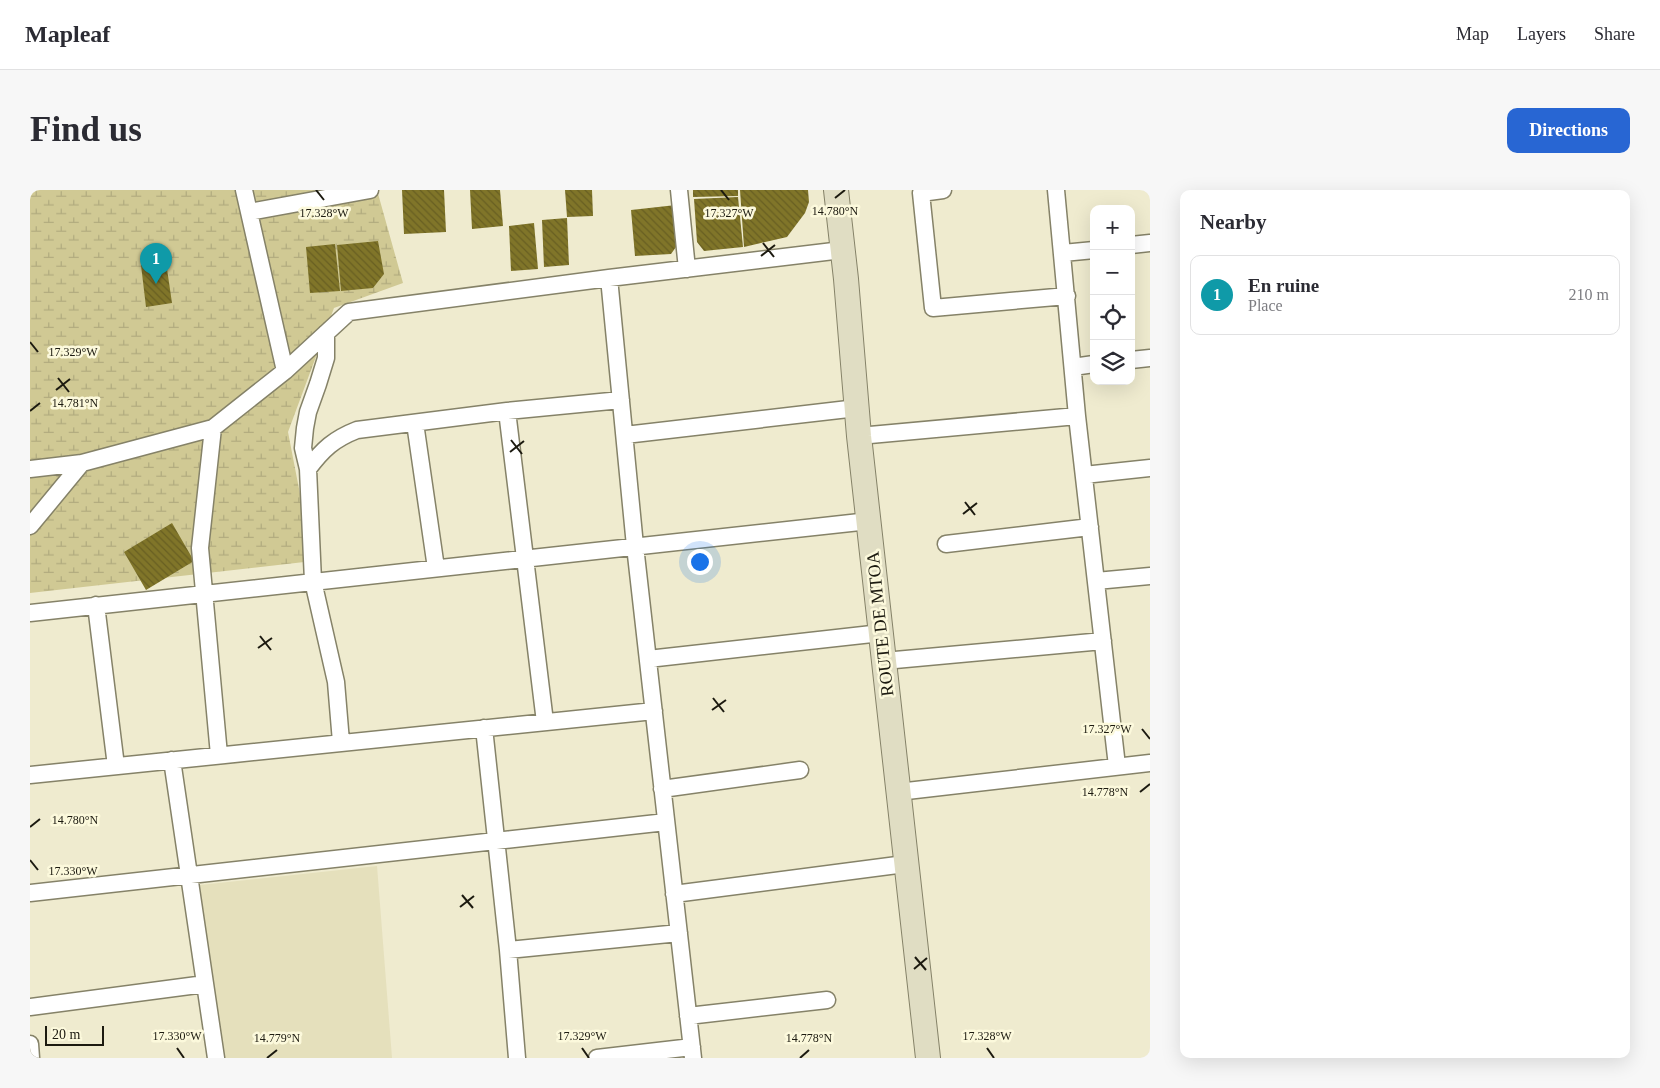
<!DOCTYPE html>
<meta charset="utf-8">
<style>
:root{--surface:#fff;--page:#f7f7f7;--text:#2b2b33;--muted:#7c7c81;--line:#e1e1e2;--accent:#2866d3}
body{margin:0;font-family:"Times New Roman",serif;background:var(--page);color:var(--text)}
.controls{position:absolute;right:15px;top:15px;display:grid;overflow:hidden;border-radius:10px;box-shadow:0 5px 20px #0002}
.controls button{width:45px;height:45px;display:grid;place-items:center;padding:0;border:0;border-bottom:1px solid var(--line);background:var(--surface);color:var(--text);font:25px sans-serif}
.scale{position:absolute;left:15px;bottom:12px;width:59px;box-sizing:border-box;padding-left:5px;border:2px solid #1c1a10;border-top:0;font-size:14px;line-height:18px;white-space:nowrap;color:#1c1a10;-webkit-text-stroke:4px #fcf9dc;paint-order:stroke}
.you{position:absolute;left:669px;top:371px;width:18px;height:18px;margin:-12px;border:4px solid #fff;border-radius:50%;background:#1a73e8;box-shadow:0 0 0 8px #1a73e833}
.badge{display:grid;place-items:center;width:32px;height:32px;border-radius:50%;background:var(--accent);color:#fff;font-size:16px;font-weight:700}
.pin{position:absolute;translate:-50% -41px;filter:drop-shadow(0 1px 2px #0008)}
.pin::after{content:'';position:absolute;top:26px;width:18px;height:15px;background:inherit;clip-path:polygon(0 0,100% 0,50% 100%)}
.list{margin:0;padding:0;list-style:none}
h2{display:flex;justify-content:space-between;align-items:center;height:65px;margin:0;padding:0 20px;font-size:21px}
h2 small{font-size:16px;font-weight:400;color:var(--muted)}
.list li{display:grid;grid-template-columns:32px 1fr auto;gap:15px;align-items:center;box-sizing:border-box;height:80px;margin:0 10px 10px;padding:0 10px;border:1px solid var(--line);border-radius:10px}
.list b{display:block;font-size:19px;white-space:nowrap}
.list p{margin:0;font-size:16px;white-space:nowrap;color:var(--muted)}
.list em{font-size:16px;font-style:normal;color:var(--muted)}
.icon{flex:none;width:28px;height:28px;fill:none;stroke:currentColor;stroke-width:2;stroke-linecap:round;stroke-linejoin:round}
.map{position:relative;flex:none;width:1120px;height:868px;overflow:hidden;border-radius:10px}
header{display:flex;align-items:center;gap:30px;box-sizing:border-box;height:70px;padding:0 25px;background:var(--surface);border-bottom:1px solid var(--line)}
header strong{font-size:24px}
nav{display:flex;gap:28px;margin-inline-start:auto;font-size:18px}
.intro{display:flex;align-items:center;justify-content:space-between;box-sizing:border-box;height:120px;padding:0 30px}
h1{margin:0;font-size:35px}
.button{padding:12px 22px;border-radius:10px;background:var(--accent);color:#fff;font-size:18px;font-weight:700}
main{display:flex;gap:30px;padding:0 30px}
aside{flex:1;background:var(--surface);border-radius:10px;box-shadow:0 5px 20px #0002}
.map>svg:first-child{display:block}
</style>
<header>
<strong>Mapleaf</strong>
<nav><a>Map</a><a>Layers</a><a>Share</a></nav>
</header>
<div class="intro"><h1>Find us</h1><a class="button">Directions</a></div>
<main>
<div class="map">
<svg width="1120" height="868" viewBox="0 0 1120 868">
<defs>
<pattern id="wetland-marsh" width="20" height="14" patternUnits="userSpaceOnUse" patternTransform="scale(1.25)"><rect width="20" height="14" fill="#d0c994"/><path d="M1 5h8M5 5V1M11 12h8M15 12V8" fill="none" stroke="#b2ac7f"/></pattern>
<pattern id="building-back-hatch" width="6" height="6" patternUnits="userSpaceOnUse" patternTransform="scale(1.25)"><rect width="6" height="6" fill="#807529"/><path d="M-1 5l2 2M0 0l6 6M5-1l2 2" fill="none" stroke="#685f22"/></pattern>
</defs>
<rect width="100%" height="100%" fill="#efebcf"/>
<path fill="#e5e0bc" d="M347,676L362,868H193L170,695Z"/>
<path fill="url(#wetland-marsh)" d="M0,0H347L373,93L304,118L258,242L283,371L0,403Z"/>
<path fill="url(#building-back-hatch)" d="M372,0H414L416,42L374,44Z
M440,0H470L473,36L442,39Z
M535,0H562L563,26L537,27Z
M663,0H708V6L663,7Z
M710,0H778L779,12L775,23L757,47L714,57Z
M708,7L713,57L674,61L667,52L664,9Z
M646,15L651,50L641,64L605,66L601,20Z
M537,28L539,75L514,77L512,30Z
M504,33L508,79L481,81L479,36Z
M348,51L354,84L343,98L311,101L307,55Z
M305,54L310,101L280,103L276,57Z
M136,72L142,113L116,117L111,75Z
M142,333L164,371L116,400L94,362Z"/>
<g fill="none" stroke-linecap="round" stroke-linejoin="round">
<defs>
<path id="street" d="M214,0L255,181
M649,0L657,79
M913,0L891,3L903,118L1037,106
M1026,0L1047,226L1087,576
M219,22L340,0
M1101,55L1120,53
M1033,63L1064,60
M579,88L605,356L663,868
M296,143V168L288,194L278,222L275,238L273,258L278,279L283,391L306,492L311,552
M1101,170L1120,168
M1043,177L1064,174
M477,221L515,532
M385,233L406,378
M183,238L170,358L189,565
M595,245L827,218
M829,246L1047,226
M0,279L52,273L183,238L255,181L319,122L579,88L812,60
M278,279C293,259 304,249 327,240L477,221L591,210
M1054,285L1120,278
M0,336L52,273
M916,354L1060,337
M1066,391L1120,386
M66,415L86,576
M0,423L839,331
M618,469L851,443
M854,471L1073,451
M454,538L478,760L487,868
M142,570L186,868
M0,585L624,521
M632,599L770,580
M868,602L1120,573
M0,703L636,632
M644,704L875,674
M478,760L649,743
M0,817L175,794
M658,826L797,810
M0,854L1,868
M567,868L662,857"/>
<path id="secondary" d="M806,0L816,89L829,246L898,868"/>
</defs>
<use href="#street" stroke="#858268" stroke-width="19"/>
<use href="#secondary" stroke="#858268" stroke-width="26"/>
<use href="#street" stroke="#fff" stroke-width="16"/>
<use href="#secondary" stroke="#e0ddc3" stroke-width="24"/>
</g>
<path fill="none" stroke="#1c1a10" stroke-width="2" d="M286,0L294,10M691,0L699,10M805,8L815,0M733,53L744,67M731,66L745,55M0,152L8,162M28,188L39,202M26,200L40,189M0,221L10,213M481,250L492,264M480,262L494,251M935,312L945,325M933,324L947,313M230,446L241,460M228,458L242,448M683,508L694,522M682,520L696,510M1112,539L1120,549M1110,602L1120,594M0,637L10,629M0,670L8,680M432,705L443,718M430,717L444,706M885,767L896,780M884,779L897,768M147,858L154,868M552,858L559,868M957,858L964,868M237,868L247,860M770,868L779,860"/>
<g text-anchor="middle" stroke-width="5" stroke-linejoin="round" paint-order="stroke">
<g font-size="18" fill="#1c1a10" stroke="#fcf9dc">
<text transform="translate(850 434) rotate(-96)" y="6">ROUTE DE MTOA</text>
</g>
</g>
<g font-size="12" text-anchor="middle" fill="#1c1a10" stroke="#fcf9dc" stroke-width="5" stroke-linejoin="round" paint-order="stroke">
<text x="805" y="25">14.780°N</text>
<text x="294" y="27">17.328°W</text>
<text x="699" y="27">17.327°W</text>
<text x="43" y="166">17.329°W</text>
<text x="45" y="217">14.781°N</text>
<text x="1077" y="543">17.327°W</text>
<text x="1075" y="606">14.778°N</text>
<text x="45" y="634">14.780°N</text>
<text x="43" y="685">17.330°W</text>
<text x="147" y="850">17.330°W</text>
<text x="552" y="850">17.329°W</text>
<text x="957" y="850">17.328°W</text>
<text x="247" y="852">14.779°N</text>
<text x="779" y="852">14.778°N</text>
</g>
</svg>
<div class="controls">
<button>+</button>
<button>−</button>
<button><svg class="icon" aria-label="locate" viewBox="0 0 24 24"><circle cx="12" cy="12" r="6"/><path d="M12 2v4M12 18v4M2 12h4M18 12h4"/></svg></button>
<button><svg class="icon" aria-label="layers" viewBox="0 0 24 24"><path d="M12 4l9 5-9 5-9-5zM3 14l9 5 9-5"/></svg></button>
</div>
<div class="scale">20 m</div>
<div class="you"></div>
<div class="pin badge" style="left:126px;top:94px;background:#0f9aa8">1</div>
</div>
<aside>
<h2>Nearby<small></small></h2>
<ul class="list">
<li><span class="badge" style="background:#0f9aa8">1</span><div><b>En ruine</b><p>Place</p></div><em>210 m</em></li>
</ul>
</aside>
</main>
